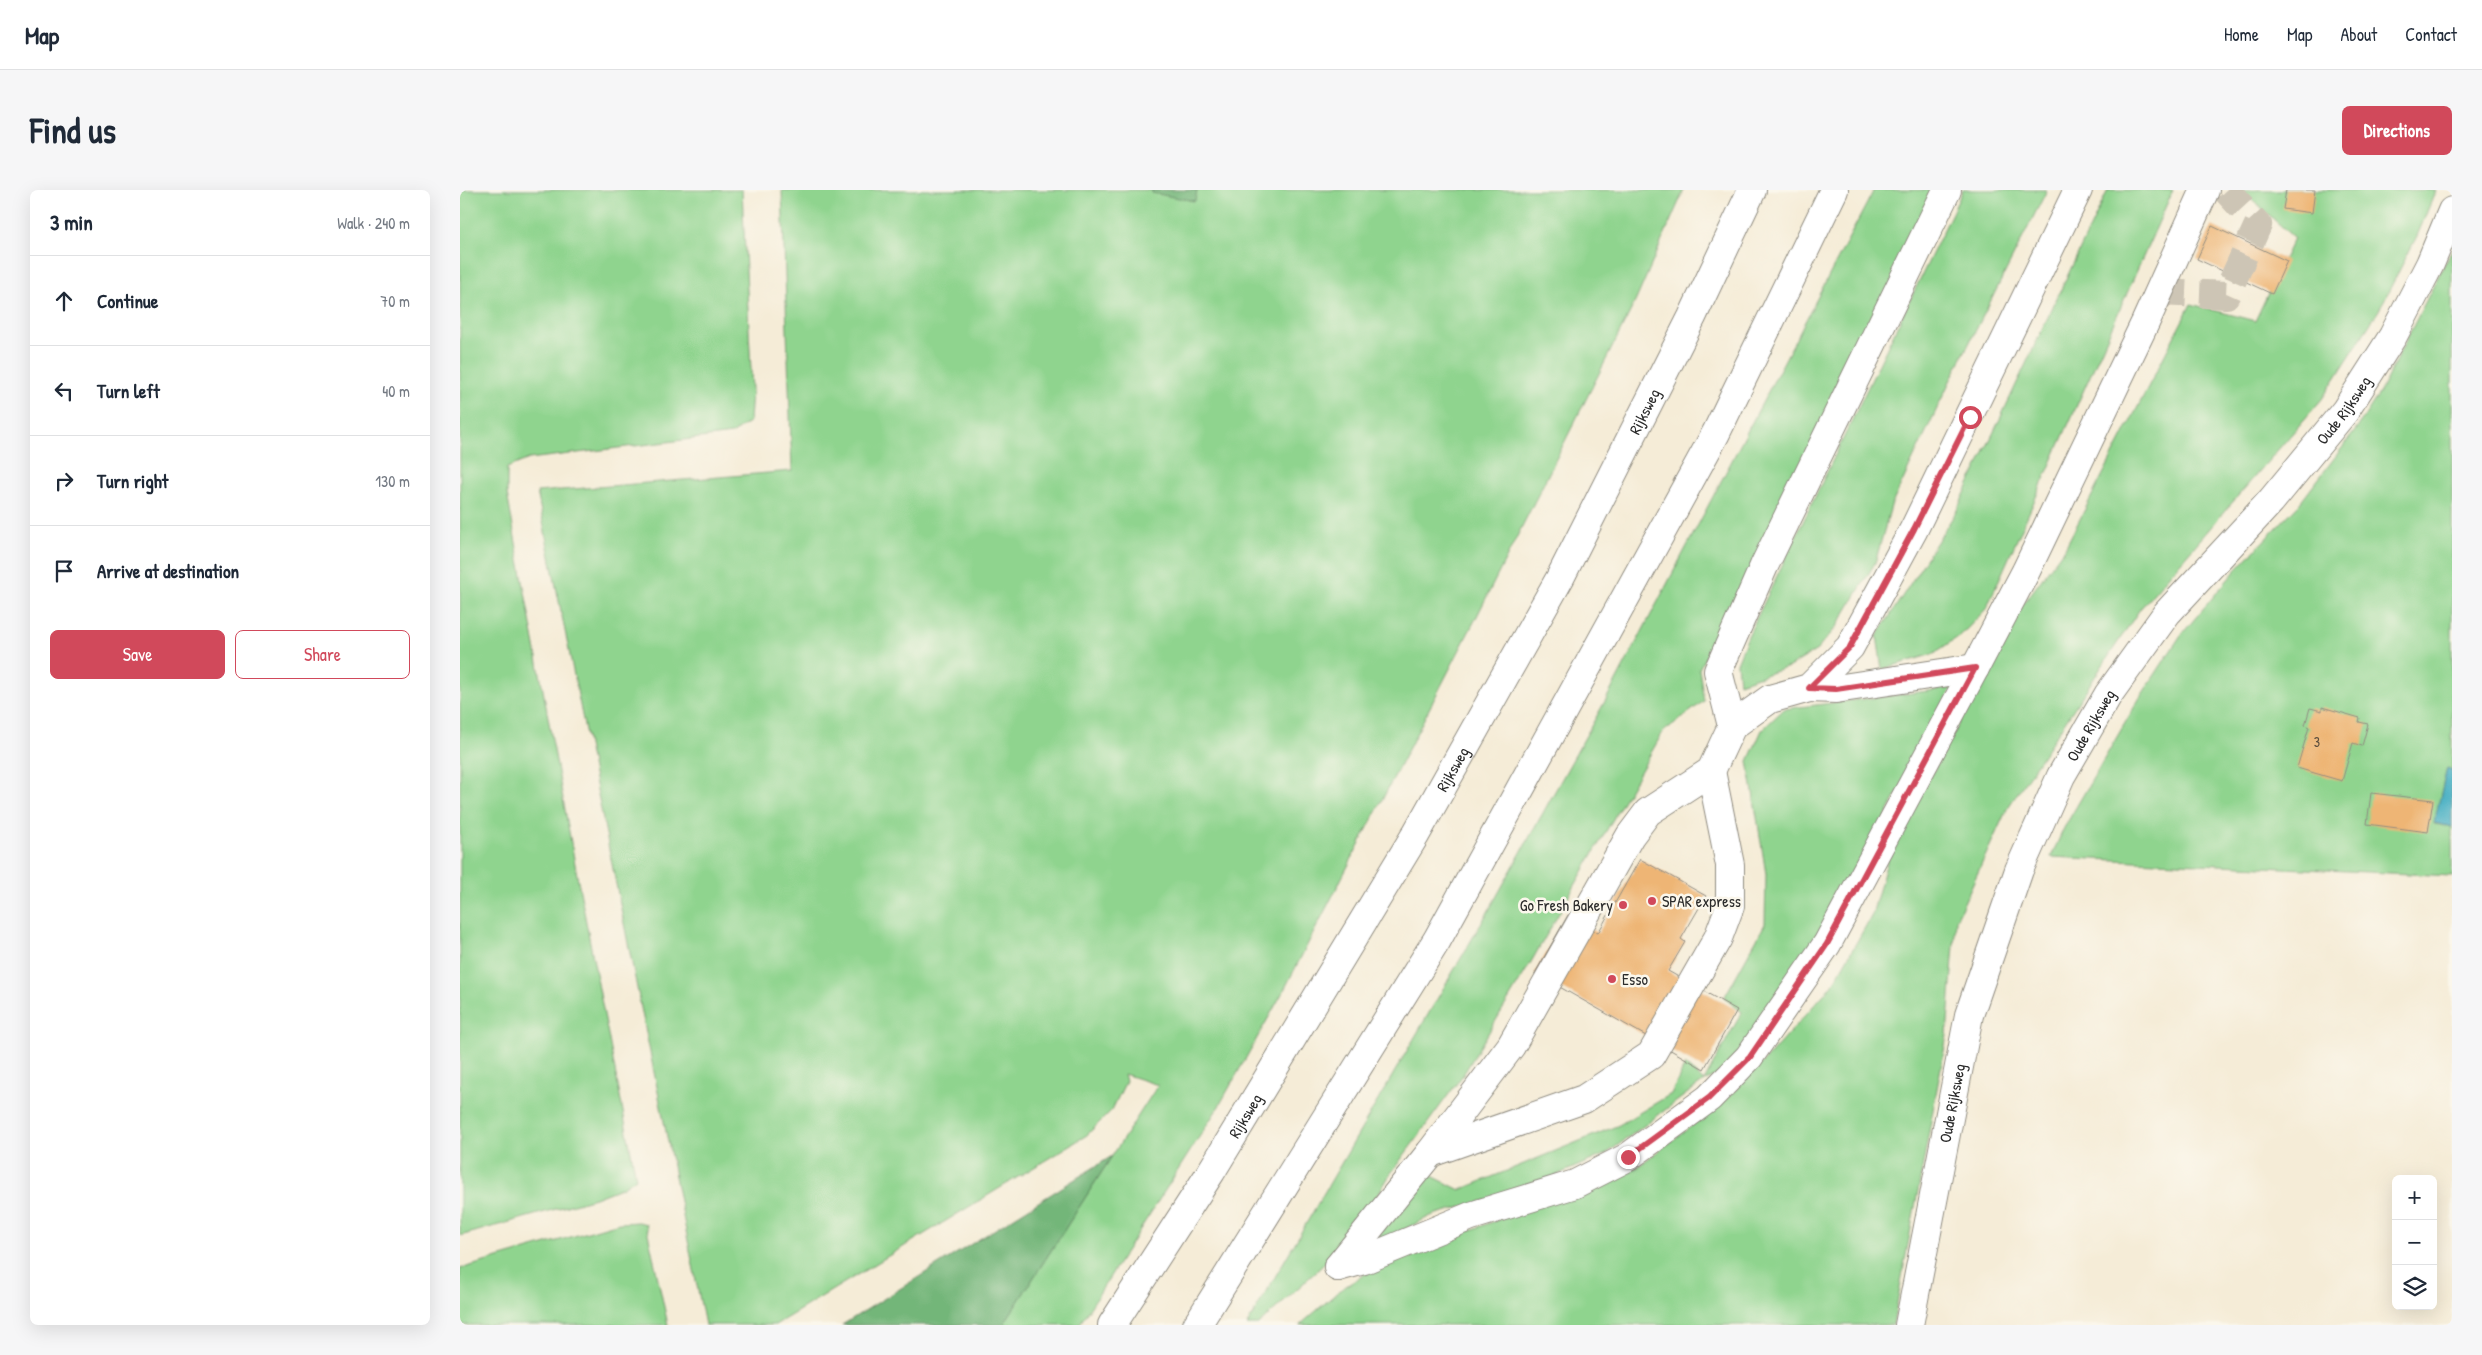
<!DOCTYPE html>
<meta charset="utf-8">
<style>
:root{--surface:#fff;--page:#f6f6f7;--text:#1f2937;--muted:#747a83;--line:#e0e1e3;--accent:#d1495b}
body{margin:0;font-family:"Patrick Hand",sans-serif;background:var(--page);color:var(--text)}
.controls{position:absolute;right:15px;bottom:15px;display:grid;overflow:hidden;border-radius:8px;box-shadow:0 5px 20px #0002}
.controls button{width:45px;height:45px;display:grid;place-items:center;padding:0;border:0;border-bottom:1px solid var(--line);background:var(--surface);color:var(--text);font:25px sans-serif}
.stop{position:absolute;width:15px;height:15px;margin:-11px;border:4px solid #d1495b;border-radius:50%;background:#fff}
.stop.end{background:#d1495b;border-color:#fff;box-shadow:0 1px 5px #0008}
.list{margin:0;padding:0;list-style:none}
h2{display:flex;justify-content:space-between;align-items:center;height:65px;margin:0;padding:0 20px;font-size:21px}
h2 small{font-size:16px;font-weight:400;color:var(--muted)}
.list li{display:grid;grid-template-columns:32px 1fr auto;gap:15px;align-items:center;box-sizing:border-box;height:90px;padding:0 20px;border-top:1px solid var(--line)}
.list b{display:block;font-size:19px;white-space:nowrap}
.list em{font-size:16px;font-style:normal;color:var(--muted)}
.actions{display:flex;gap:10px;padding:15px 20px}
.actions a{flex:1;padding:11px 0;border:1px solid var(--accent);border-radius:8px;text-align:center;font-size:18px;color:var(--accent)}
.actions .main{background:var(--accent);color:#fff}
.icon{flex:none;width:28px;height:28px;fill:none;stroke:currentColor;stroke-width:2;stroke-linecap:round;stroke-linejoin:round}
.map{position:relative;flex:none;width:1992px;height:1135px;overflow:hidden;border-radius:8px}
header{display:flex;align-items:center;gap:30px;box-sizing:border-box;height:70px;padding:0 25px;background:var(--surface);border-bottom:1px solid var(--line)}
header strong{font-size:24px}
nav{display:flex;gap:28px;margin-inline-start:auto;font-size:18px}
.intro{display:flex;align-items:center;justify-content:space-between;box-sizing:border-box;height:120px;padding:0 30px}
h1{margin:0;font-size:35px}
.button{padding:12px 22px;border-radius:8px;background:var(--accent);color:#fff;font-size:18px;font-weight:700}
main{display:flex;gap:30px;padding:0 30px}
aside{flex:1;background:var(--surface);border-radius:8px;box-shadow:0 5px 20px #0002}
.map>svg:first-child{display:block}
</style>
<header>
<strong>Map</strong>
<nav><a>Home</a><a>Map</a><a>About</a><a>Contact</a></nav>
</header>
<div class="intro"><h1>Find us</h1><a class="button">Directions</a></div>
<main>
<aside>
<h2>3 min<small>Walk · 240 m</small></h2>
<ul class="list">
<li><svg class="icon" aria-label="ahead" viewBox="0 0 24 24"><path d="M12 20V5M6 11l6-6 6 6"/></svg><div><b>Continue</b></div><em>70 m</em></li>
<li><svg class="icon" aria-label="left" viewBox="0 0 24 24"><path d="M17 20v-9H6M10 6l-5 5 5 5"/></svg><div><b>Turn left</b></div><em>40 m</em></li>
<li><svg class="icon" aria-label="right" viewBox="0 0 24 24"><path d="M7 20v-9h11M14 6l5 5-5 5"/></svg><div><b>Turn right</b></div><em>130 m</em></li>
<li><svg class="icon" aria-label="arrive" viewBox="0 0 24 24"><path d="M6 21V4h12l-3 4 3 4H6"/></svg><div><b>Arrive at destination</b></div></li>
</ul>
<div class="actions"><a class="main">Save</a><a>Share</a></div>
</aside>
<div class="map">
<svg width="1992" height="1135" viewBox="0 0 1992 1135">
<rect width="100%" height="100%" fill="#fbf7ec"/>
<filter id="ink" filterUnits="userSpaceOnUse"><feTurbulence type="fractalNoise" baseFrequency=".02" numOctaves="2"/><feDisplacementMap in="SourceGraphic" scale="10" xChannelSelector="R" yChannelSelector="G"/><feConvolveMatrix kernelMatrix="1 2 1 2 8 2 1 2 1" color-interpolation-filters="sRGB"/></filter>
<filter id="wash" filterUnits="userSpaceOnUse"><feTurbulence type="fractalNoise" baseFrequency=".0096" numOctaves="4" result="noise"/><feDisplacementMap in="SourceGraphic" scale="20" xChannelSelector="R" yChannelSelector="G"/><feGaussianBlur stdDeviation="1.12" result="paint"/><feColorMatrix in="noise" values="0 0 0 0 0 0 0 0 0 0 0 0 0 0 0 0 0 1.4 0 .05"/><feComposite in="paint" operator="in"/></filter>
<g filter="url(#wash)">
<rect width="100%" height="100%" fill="#f5ecd7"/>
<path fill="#8fd48e" stroke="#5d805c" d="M0,0H282L292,200L290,231L272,244L69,269L47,278V304L119,696L176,988L163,997L135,1008L0,1046Z
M322,0H692V2L734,11L737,0H1224L1176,110L1016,428L824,800L759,916L619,1135H543L698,895L664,884L666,891L652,920L627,945L315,1135H245L77,302L332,281Z
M1414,0H1483L1239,479L1244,511L1203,542L1067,779L1003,885L931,983L902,1031L862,1076L798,1135H787L1029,720L1154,495Z
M1503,0H1587L1490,191L1431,316L1415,373L1378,435L1357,460L1329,477L1279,493L1277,473L1288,446Z
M1648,0H1713L1526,419L1501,445L1473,464L1422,479L1417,446L1496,322Z
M1782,0H1976L1957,46L1919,120L1862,209L1680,419L1547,619L1496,730L1487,845L1433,1135H840L880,1100L919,1075L1177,977L1261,914L1305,870L1373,794L1412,725L1428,668L1558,421L1605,358L1731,114L1795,131L1834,48Z
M1992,59V580L1987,578L1974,634L1992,637V686L1591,667L1604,638L1679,509L1721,445L1775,381L1840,313L1898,237L1921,200Z
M1492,498L1381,714L1274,877L1244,891L1146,964L1059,1001L973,1025L909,1057L966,983L1000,1000L1159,935L1211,904L1225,875L1244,891L1282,822L1264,808L1305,734L1306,684L1288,571L1302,540L1324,519Z
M179,1032L186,1034L208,1135H0V1079L159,1033Z"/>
<path fill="#73b679" stroke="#4f7052" d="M692,0H737L735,11L692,3Z
M652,966L543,1135H382Z"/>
<path fill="#43adc2" stroke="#376c76" d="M1987,578L1992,580V637L1974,633Z"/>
<g id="blocks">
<path fill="#eeb575" d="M1826,0H1855L1852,23L1823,19Z
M1752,36L1827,71L1812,104L1737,69Z
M1862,517L1900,528L1899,532L1908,534L1902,556L1893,553L1882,591L1837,578L1849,537L1845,535L1850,518L1862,521Z
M1911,603L1973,610L1968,642L1907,634Z
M1180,669L1246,706L1221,749L1225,752L1208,781L1277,820L1244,879L1075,783L1108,725L1138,743Z"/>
</g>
</g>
<g filter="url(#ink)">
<use href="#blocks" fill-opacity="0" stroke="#908c81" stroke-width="1"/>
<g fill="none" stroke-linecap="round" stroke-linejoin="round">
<path stroke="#cdc5b5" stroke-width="28" stroke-dasharray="28 14" stroke-linecap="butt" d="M1698,102L1766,105L1798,35L1766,0"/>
<defs>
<g id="minor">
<path d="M1349,498L1376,499L1515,478"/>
<path d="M1272,536L1258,481L1304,376L1487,0"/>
<path d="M970,963L1124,909L1191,865L1258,748L1270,716V675L1251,581"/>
<path d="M878,1077L904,1070L1011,1026L1115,994L1168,967L1249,908L1289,867L1367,754L1515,478L1566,381L1685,133L1745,0"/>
<path d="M878,1077L970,963L1051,856L1170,646L1188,622L1251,581L1272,536L1310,509L1349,498L1390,457L1454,339L1618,0"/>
<path id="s1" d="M1449,1135L1509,825L1559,680L1601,586L1648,505L1707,423L1811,311L1885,221L1933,146L1970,74L1992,21"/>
</g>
<g id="highway">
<path id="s2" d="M652,1135L751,982L956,644L1100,388L1232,127L1292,0"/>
<path d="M737,1135L977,750L1256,243L1374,0"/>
</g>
</defs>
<use href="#minor" stroke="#908c81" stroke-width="30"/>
<use href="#highway" stroke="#908c81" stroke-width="30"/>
<use href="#minor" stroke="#fff" stroke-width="28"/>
<use href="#highway" stroke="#fff" stroke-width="28"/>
</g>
</g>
<g fill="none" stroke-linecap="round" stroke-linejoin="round" filter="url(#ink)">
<path stroke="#d1495b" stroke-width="6" d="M1168,967L1249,908L1290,867L1367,754L1515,478L1376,499L1349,498L1390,457L1454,339L1510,227"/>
</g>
<g fill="#d1495b" stroke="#fbf7ec" stroke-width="2">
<circle cx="1192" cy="711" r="5"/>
<circle cx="1163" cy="715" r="5"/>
<circle cx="1152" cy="789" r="5"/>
</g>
<g text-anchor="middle" stroke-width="5" stroke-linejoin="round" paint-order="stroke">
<g font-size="14" fill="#5c4e3e">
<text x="1857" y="557">3</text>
</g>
<g font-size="16" fill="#2b2b2b" stroke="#fbf7ec">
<text dy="6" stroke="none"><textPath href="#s1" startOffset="1036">Oude Rijksweg</textPath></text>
<text dy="6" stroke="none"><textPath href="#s2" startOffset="1058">Rijksweg</textPath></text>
<text dy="6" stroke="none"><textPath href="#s1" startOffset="631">Oude Rijksweg</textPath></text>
<text dy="6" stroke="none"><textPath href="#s2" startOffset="652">Rijksweg</textPath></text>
<text dy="6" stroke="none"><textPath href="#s1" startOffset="226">Oude Rijksweg</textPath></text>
<text dy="6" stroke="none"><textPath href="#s2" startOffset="248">Rijksweg</textPath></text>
</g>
<g font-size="16" fill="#2b2b2b" stroke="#fbf7ec" text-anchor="start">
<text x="1202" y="717">SPAR express</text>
<text x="1153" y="721" text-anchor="end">Go Fresh Bakery</text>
<text x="1162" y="795">Esso</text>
</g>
</g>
</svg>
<div class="controls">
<button>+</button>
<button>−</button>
<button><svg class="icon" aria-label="layers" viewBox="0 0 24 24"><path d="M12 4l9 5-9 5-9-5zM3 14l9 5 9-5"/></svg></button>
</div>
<div class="stop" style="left:1510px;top:227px"></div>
<div class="stop end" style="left:1168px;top:967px"></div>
</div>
</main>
